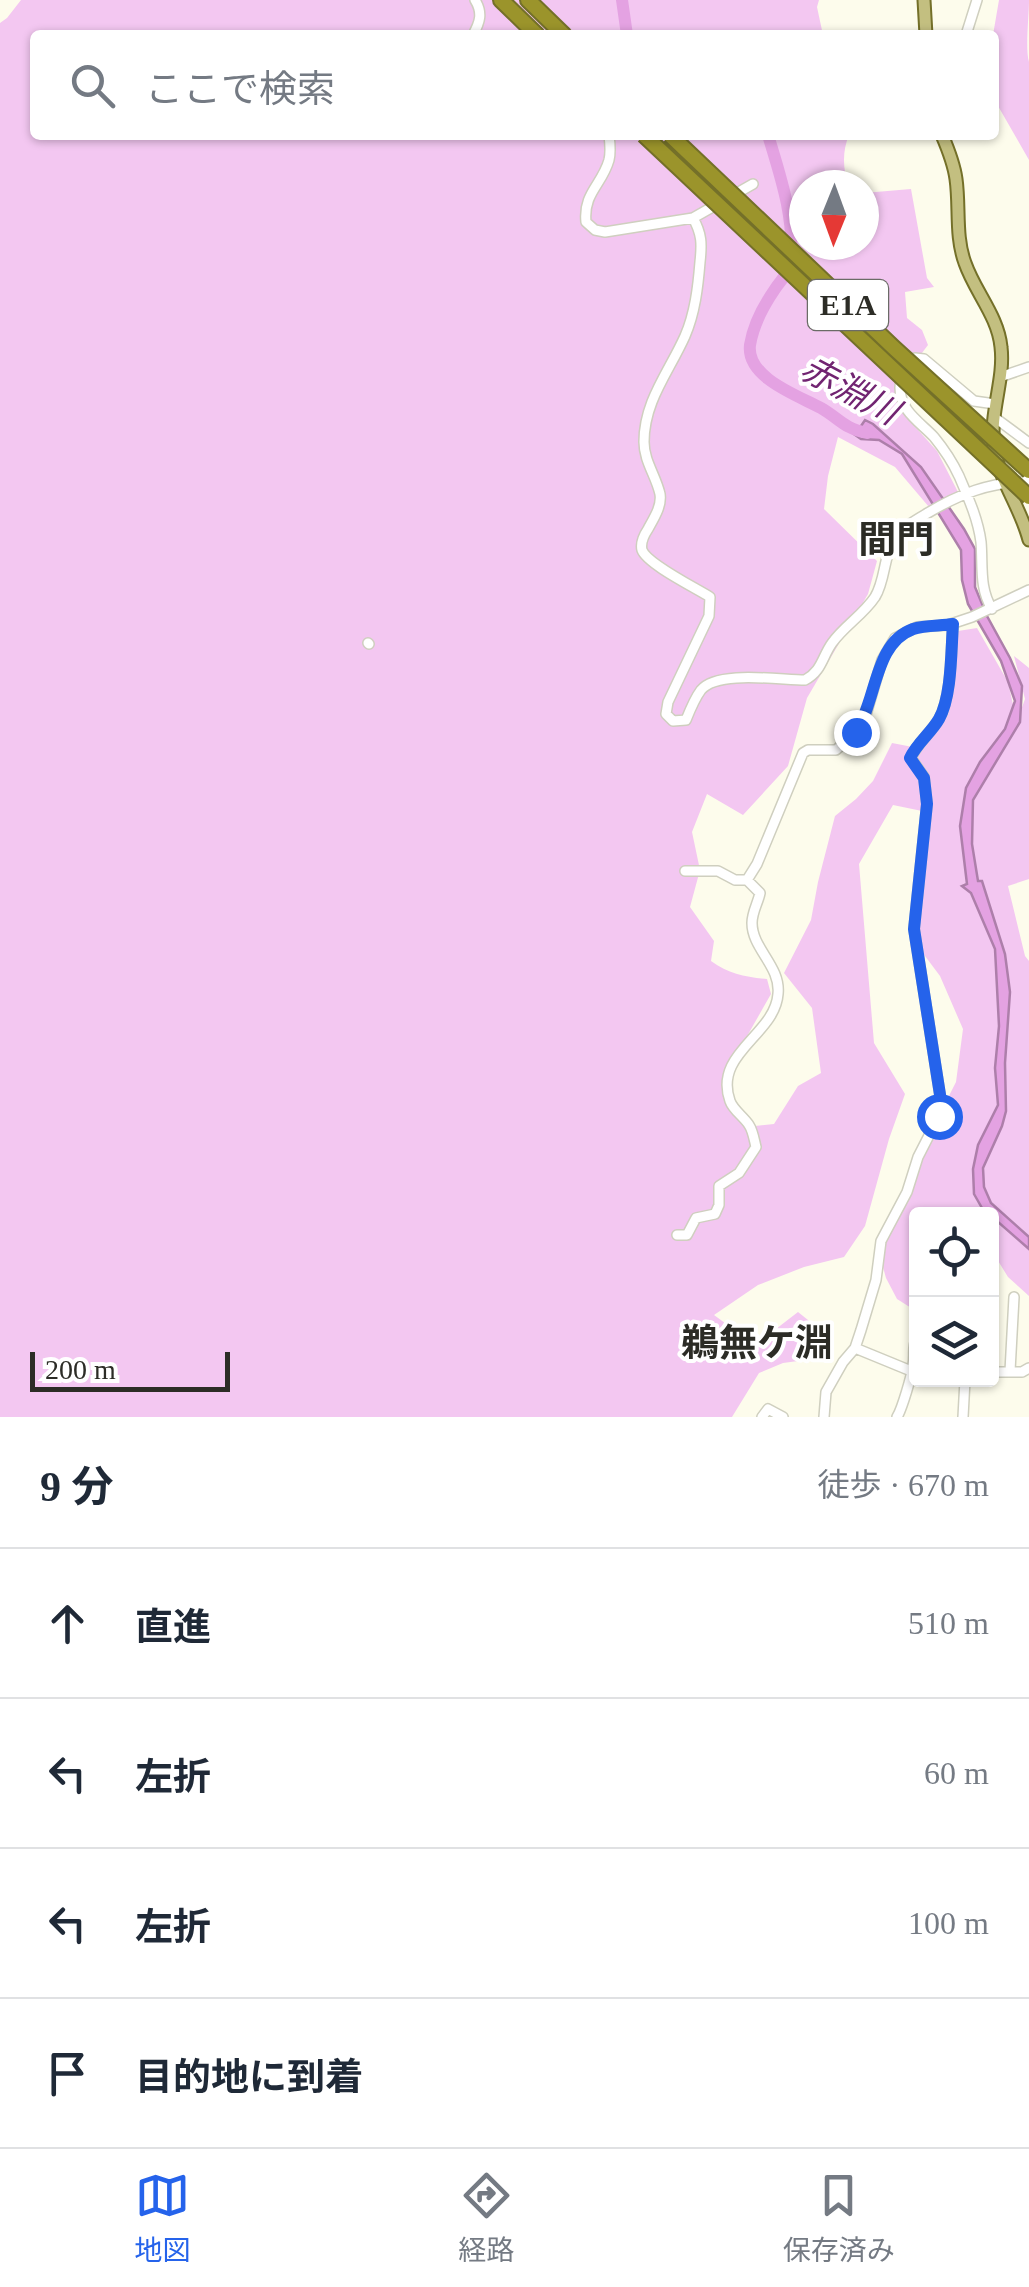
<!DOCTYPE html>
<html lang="ja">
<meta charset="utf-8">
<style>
:root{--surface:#fff;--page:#f2f2f3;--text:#1f2937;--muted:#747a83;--line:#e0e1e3;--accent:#2563eb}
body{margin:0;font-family:"Times New Roman","Noto Sans JP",serif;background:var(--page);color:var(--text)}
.controls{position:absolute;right:30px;bottom:30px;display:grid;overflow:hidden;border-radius:10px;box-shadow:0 2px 8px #0004}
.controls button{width:90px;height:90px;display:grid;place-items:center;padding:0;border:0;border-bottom:2px solid var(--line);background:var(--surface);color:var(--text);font:50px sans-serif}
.compass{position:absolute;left:789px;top:170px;width:90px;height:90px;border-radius:50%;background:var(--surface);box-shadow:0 2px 8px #0004;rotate:181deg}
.scale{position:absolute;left:30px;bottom:25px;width:200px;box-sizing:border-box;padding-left:10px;border:5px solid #2c2c26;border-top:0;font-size:28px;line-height:35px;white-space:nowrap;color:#2c2c26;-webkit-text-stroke:8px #fff;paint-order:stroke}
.stop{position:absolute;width:30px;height:30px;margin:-22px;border:8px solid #2563eb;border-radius:50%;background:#fff}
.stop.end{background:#2563eb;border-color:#fff;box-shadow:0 2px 10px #0008}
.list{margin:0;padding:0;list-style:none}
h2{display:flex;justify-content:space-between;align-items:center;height:130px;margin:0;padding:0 40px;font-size:42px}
h2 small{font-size:32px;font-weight:400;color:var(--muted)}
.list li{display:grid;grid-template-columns:65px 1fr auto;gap:30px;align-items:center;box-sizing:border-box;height:150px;padding:0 40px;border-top:2px solid var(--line)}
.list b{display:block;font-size:38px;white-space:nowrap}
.list em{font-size:32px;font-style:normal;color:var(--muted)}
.icon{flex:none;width:55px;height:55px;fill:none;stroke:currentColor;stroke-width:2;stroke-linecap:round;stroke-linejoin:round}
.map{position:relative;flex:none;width:1029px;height:1417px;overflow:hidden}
.search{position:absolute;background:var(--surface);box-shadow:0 2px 8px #0004;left:30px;right:30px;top:30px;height:110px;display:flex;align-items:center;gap:25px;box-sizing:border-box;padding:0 35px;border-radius:10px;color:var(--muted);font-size:38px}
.sheet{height:730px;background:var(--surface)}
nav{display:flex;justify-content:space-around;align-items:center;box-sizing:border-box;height:140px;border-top:2px solid var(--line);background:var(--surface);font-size:28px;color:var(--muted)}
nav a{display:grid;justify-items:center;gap:5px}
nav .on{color:var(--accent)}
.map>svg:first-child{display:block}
</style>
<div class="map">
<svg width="1029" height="1417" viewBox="0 0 1029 1417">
<rect width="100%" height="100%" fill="#fdfcec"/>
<path fill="#f3c7f1" d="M21,0H819L817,7L823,35H35V135H849C842,152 843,168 848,185H804V245H864V193L911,189L927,278L934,287L905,292L907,318L922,330L928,345L896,387L900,410L937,451L958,492L929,507L895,467L838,437L828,476L824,509L877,561L868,594L807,698L788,766L743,815L707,794L692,832L700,870L690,907L714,941L711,961C729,974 745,977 767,979L771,994L725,1075V1099L746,1127L774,1124L798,1086L821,1073L812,1008L784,973L811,920L818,882L835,816L856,799L873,781L892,743L923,749L948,715L958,631L977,628L1008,682L1014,709L1008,718L1004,733L970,806L1013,733L1025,699L1014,656L1029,668V879L1008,886L1025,956L1029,961V1296L1008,1277L992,1251V1214H916V1311L897,1299L886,1278L881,1260L884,1236L918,1157L956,1082L963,1029L940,976L922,952L917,928L926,849L922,811L893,805L859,864L874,1043L905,1094L889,1139L865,1226L844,1257L804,1267L758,1285L714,1315L755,1345L798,1312L823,1332L813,1359L783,1363L759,1373L732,1417H0V23L7,18Z
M999,0H1029C1029,16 1025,49 1029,62V160L994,99L993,35Z"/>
<path fill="#e4a2e2" stroke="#ad7faa" stroke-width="2.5" d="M865,420L873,424L921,467L964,529L975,549V587L987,616L1010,658L1022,686L1020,722L973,800L972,844L978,881H982L1005,954L1010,992L1005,1063L1006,1111L1002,1126L983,1168L984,1187L991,1203L1029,1237V1249L982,1208L974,1194L973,1169L978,1145L998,1105L995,1068L999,1026L995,949L971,893L962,886L967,884L960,826L966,788L980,762L1005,729L1015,701L1001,661L968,604L962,580L961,550L902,454L879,440L861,439L848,430L859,429Z"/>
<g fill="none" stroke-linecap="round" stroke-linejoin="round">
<path stroke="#e4a2e2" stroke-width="12" d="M622,0L627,35
M768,135C780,175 796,221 790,263C788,274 781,280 775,289C764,305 753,326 750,345C746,378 799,396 821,408C840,419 843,428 867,433"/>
<defs>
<path id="minor" d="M473,35C480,22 483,13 475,0
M966,35L977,0
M609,135C610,143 611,152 609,160C602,185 583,193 586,222L595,230L605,232L693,218C702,234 702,244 700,262C698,287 695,313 685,336C669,372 644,401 644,442C644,461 656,476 660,494C662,506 654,518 648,529C644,535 640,542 642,550C647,564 696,588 710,597L709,616L668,702L666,714L673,721L686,720C690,710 695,698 701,690C717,670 780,680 805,680C822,671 822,657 832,643C844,626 863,615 875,597C886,579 883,556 895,538C903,527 915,521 926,514C961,493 988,483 1029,481
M693,218L753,184
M1000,377L1029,367
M994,417L1029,443
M992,609C979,588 983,565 981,542C978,519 968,497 959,476C953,463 943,448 934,437C920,422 900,411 900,388C900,381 903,372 905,365L915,358L924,359L974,401L995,404
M368,643L369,644
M747,880L757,864L803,753L808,750H836L856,732L865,718L882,660L895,638L917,627L948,625L972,617L1029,590
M677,1235H687L696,1218L715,1214L719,1205V1186L739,1173L756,1147C754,1139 753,1131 749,1125C744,1117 733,1110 730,1101C713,1053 775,1035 778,994C781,966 752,949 752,923C752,912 758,903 760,893L747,880H735L718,871H685
M855,1348L916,1373
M1010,1371L1014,1297
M992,1372H1022L1029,1368
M762,1417L768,1409L783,1417
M824,1417L826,1392L843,1362L855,1348L861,1330L876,1280L881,1241L907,1192L918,1157L939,1116L941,1101L914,929L927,804L924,777L911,758C917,743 931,733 939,719C952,696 951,650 953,624
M897,1417C902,1409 912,1375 913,1365C915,1354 912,1349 916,1339
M963,1417L965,1380"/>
<path id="major" d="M924,0L926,35
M942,135C948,149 954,164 956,179C960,207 955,236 965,263C975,292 998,316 1001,347C1005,380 989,413 994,447C999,480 1021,508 1029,540"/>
<path id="highway" d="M501,0L537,35
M528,0L564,35"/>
</defs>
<use href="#minor" stroke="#cfcfbf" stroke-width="12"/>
<use href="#major" stroke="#747029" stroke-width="15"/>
<use href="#highway" stroke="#747029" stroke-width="18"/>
<use href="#minor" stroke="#fff" stroke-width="9"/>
<use href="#major" stroke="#c3bf80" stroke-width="11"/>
<use href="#highway" stroke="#9b942b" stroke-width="14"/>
<defs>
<path id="highway-bridge" d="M644,135L1029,497
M670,135L894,348L1029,471"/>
</defs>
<use href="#highway-bridge" stroke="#747029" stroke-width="18" stroke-linecap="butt"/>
<use href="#highway-bridge" stroke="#9b942b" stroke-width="14"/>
</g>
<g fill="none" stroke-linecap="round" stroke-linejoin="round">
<path stroke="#2563eb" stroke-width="12" d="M856,732C877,700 874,643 913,629C925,625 940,626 953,624C951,650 952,696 939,719C931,733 917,743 910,758L924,778L927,804L914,929L941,1101L939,1116"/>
</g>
<g text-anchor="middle" stroke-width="8" stroke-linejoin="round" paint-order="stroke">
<rect fill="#fff" stroke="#6b6b67" stroke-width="2.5" x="808" y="280" width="80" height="50" rx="8"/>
<g font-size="30" font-weight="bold" fill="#2c2c26">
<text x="848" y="315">E1A</text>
</g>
<g font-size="35" font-style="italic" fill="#712471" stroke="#fff">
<text transform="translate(850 390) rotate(28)" y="12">赤淵川</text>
</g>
<g font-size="38" font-weight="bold" fill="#2c2c26" stroke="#fff">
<text x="896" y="553">間門</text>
<text x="757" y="1356">鵜無ケ淵</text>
</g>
</g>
</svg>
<div class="controls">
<button><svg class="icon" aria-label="locate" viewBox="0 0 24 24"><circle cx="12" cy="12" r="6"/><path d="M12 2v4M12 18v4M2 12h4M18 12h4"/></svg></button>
<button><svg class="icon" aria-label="layers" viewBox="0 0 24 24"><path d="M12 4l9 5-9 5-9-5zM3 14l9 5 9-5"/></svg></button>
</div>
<svg class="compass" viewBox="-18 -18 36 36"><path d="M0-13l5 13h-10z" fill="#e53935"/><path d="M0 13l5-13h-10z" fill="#747a83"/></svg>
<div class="scale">200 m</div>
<div class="stop" style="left:939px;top:1116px"></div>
<div class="stop end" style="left:856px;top:732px"></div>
<div class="search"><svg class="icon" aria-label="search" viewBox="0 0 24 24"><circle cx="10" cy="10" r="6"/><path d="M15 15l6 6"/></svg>ここで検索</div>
</div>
<section class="sheet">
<h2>9 分<small>徒歩 · 670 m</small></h2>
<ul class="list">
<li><svg class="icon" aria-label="ahead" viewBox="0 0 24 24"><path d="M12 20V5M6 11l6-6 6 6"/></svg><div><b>直進</b></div><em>510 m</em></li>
<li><svg class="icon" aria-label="left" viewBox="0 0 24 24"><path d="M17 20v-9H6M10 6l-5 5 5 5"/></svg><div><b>左折</b></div><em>60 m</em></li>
<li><svg class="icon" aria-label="left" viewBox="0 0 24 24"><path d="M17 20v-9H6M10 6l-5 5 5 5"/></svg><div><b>左折</b></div><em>100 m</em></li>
<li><svg class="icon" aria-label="arrive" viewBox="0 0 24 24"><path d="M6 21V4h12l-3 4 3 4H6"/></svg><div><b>目的地に到着</b></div></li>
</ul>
</section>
<nav>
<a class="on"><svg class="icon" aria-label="map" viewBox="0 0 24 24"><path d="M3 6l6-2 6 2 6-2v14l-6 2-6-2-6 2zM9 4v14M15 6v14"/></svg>地図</a>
<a><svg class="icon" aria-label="directions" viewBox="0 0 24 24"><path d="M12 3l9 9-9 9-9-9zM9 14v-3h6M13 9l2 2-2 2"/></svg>経路</a>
<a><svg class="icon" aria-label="saved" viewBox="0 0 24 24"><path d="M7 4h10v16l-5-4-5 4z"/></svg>保存済み</a>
</nav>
